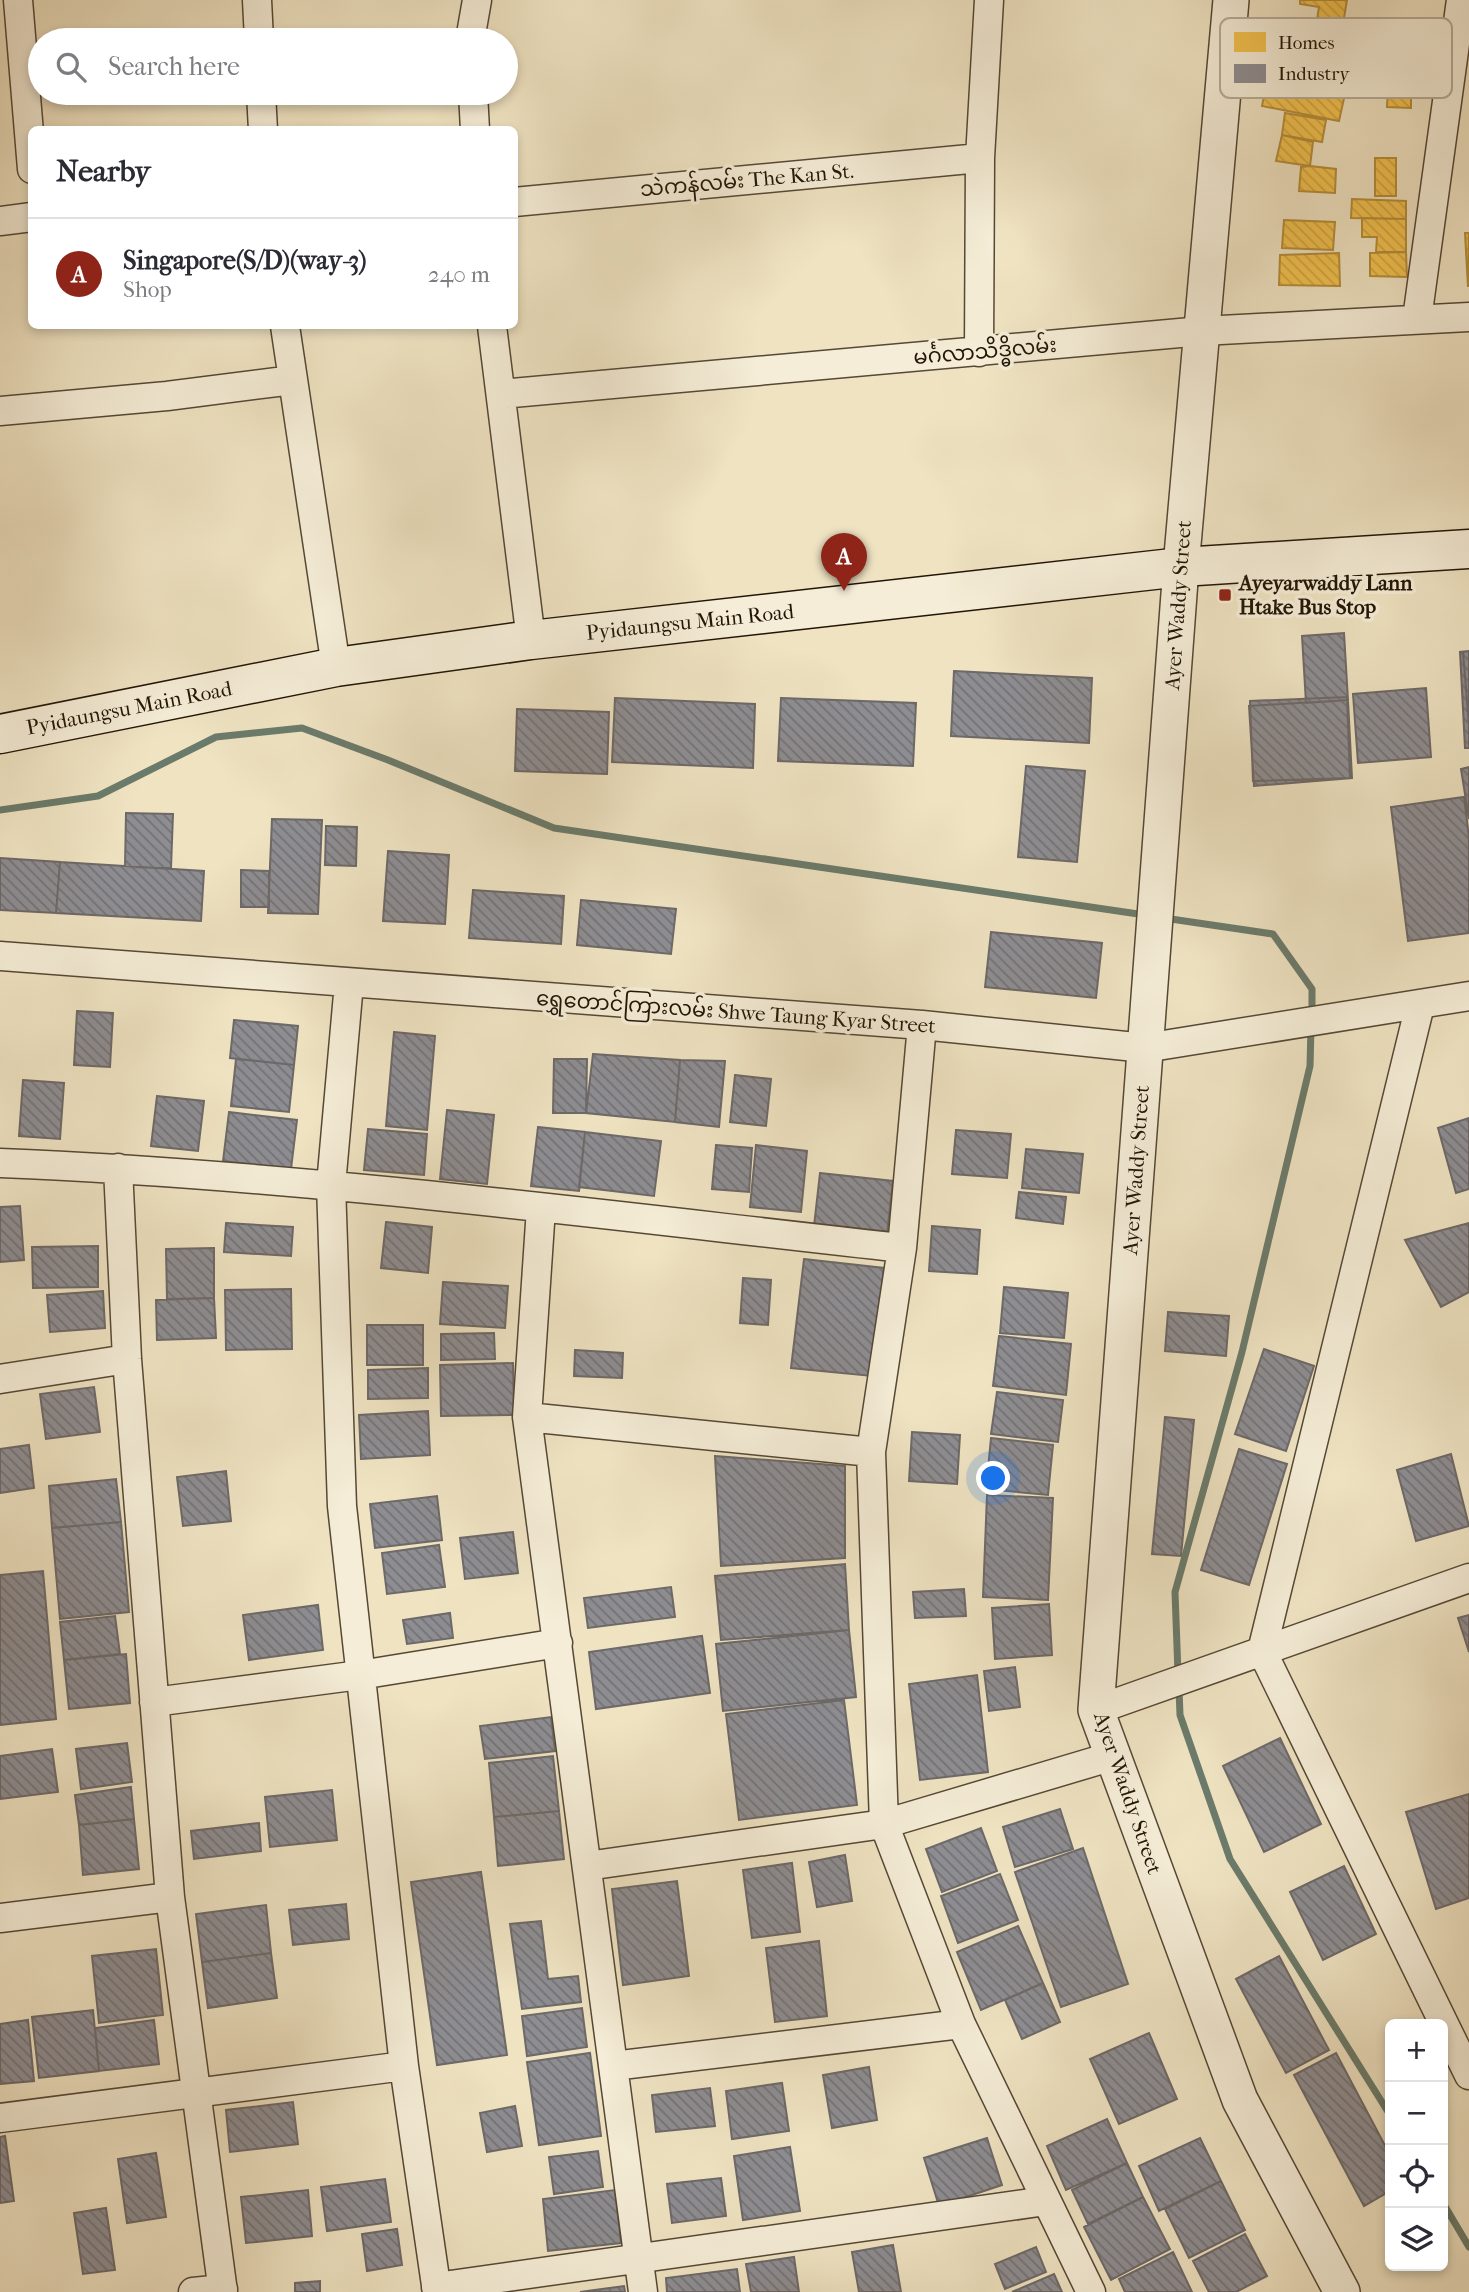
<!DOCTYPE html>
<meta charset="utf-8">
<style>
:root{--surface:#fff;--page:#f7f7f7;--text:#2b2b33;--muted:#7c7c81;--line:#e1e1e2;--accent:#8f2418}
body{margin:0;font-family:"IM FELL French Canon","Noto Sans Myanmar",serif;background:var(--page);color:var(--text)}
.controls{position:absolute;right:21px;bottom:21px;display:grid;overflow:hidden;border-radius:10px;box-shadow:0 4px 10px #0003}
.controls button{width:63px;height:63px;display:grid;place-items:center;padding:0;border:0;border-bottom:2px solid var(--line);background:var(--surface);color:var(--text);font:35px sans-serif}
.you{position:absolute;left:994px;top:1479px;width:24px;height:24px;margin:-18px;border:5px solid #fff;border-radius:50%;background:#1a73e8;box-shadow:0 0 0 10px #1a73e833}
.badge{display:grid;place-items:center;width:46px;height:46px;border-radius:50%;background:var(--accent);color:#fff;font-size:23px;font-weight:700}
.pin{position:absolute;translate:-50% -58px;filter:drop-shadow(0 2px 4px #0008)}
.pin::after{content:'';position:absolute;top:37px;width:24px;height:21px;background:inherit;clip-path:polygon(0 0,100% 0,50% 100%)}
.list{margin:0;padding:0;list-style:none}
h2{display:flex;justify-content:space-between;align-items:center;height:91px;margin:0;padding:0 28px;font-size:30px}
h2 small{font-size:23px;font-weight:400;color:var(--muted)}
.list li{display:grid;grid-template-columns:46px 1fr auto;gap:21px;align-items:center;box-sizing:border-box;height:112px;padding:0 28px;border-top:2px solid var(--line)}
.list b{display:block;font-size:26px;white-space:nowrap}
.list p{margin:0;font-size:23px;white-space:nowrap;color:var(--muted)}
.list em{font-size:23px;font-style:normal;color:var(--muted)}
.icon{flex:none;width:38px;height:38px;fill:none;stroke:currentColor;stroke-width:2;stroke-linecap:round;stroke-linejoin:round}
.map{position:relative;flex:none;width:1469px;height:2292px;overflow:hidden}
.search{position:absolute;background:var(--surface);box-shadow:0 4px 10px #0003;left:28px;top:28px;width:490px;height:77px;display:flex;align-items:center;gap:18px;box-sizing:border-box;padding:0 24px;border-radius:38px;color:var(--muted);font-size:26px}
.panel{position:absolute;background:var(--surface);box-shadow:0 4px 10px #0003;left:28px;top:126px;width:490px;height:203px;border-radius:10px}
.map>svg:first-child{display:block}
</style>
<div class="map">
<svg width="1469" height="2292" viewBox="0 0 1469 2292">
<defs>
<pattern id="homes-back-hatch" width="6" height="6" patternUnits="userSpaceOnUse" patternTransform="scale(1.75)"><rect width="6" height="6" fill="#f2c14e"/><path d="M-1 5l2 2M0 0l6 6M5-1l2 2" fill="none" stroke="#cfa543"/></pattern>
<pattern id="industry-back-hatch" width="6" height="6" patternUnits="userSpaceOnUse" patternTransform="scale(1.75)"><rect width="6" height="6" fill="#8d8d92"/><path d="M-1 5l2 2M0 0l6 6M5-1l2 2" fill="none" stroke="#737275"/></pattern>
</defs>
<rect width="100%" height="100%" fill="#efe3c2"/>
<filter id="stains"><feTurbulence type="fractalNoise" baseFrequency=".00286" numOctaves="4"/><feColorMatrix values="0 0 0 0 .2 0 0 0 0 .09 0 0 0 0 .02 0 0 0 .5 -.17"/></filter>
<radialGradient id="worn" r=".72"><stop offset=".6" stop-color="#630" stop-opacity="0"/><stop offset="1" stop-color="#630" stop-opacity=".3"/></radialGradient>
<path fill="url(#homes-back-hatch)" stroke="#b48d39" stroke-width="2" d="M1300,0H1347L1342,30L1316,26L1319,7L1300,4Z
M1270,65L1348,80L1339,121L1262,106Z
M1388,87L1411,88V108L1387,107Z
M1285,113L1326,120L1322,142L1282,135Z
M1282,135L1313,142L1310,166L1276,161Z
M1375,158H1396V196H1375Z
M1310,166L1336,169L1335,193L1299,191L1301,167Z
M1352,199L1406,201V219L1351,218Z
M1362,218L1406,219V252H1376L1377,237H1362Z
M1284,220L1335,222L1333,250L1282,248Z
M1465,233H1469L1468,287Z
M1406,252L1407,277L1370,276V253Z
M1339,253L1340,286L1279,285L1280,255Z"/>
<path fill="url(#industry-back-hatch)" stroke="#6d6968" stroke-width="2" d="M1344,633L1348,700L1306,703L1302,636Z
M1469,651V725L1463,652Z
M1469,651V748H1465L1460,652Z
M954,671L1092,678L1089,743L951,736Z
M1426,688L1431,757L1358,763L1353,694Z
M1347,697L1350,778L1253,781L1250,701Z
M615,698L755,704L753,768L612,762Z
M781,698L916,703L913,766L778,761Z
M1348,700L1352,778L1254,786L1249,706Z
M517,709L609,712L607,774L515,771Z
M1026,766L1085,771L1077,862L1018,857Z
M1469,767V819L1461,769Z
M1464,797L1469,837V933L1408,941L1391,807Z
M126,813L173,814L171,868L125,867Z
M272,819L322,820L318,914L268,913Z
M326,826L357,827L356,866L325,865Z
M388,851L449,855L445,924L383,921Z
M0,858L60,862L56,913L0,910Z
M60,862L204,871L201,921L56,913Z
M241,870L269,871V907H241Z
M473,890L564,896L561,944L469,938Z
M581,900L676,909L671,954L577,945Z
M991,932L1102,943L1096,998L985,987Z
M77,1011L113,1013L110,1067L74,1065Z
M234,1020L298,1026L294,1065L230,1058Z
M394,1032L435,1036L427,1130L386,1126Z
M593,1054L680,1060L675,1122L586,1113Z
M236,1059L294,1065L289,1112L231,1106Z
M554,1059H587L586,1113H553Z
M680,1060L725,1061L719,1127L675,1122Z
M735,1075L771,1079L766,1126L730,1122Z
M23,1080L64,1083L60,1139L19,1136Z
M157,1096L204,1101L198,1151L151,1146Z
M447,1110L494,1115L487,1184L440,1179Z
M229,1112L297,1120L291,1169L223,1161Z
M1469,1118V1189L1456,1193L1438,1128Z
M538,1127L585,1132L579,1191L531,1186Z
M368,1129L427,1134L424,1175L364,1170Z
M956,1130L1011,1134L1007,1178L952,1174Z
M585,1132L661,1141L654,1196L579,1187Z
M716,1145L752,1148L749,1192L712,1189Z
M756,1145L807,1151L801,1212L750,1207Z
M1026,1149L1083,1154L1079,1193L1022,1188Z
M820,1173L893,1181L887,1234L814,1226Z
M1019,1192L1066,1197L1063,1224L1016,1218Z
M20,1206L24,1260L0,1262V1207Z
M386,1222L432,1227L428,1273L381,1268Z
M226,1223L293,1227L291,1256L224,1252Z
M1469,1223V1292L1441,1307L1405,1240Z
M932,1226L980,1230L977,1274L929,1271Z
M98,1246V1287L33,1288L32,1247Z
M214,1248V1298L167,1299L166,1249Z
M804,1259L884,1268L872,1376L791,1368Z
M743,1278L771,1280L768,1325L740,1323Z
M443,1282L508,1286L505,1328L440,1324Z
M1004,1287L1068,1293L1064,1338L1000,1333Z
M291,1289L292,1349L226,1350L225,1290Z
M103,1291L105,1328L50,1332L47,1295Z
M214,1298L216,1338L157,1340L156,1300Z
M1168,1312L1229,1316L1226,1356L1165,1351Z
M367,1325H423V1365H367Z
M494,1333L495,1359L441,1360V1334Z
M999,1336L1071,1344L1066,1395L993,1386Z
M1264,1349L1314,1366L1286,1451L1235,1434Z
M575,1350L623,1353L622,1378L574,1376Z
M513,1363L514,1415L441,1416L440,1365Z
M428,1368V1398L368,1399V1370Z
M94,1387L100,1432L46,1439L40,1394Z
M997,1392L1063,1400L1058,1442L991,1434Z
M428,1411L430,1455L361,1459L359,1415Z
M1165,1417L1194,1420L1181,1556L1152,1554Z
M912,1432L960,1435L957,1484L909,1481Z
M991,1438L1053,1445L1048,1495L986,1489Z
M29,1445L34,1488L0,1493V1449Z
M1239,1449L1287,1464L1249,1585L1201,1570Z
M1451,1454L1469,1526L1416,1541L1397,1470Z
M715,1456L845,1466V1558L721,1566Z
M226,1471L231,1521L183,1526L177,1477Z
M116,1479L121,1522L52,1528L49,1486Z
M987,1495L1053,1498L1048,1600L983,1597Z
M437,1496L442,1540L375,1548L370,1504Z
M121,1522L129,1612L60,1619L52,1528Z
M513,1532L518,1573L465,1579L460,1538Z
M439,1545L445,1587L387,1594L382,1553Z
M845,1564L849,1630L721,1640L715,1576Z
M43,1571L56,1719L0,1725V1575Z
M671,1587L675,1617L588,1628L584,1598Z
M964,1589L966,1616L915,1618L913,1592Z
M1049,1604L1052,1655L995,1659L992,1608Z
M318,1605L323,1650L249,1660L243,1615Z
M450,1613L453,1638L407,1644L403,1620Z
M1469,1615V1652L1458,1618Z
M115,1616L120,1654L64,1660L60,1622Z
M849,1630L856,1697L723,1711L716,1644Z
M702,1636L710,1693L596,1709L589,1652Z
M126,1654L130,1703L69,1709L64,1660Z
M1015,1667L1020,1707L989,1711L984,1671Z
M977,1675L988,1772L920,1780L909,1684Z
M844,1700L857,1805L739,1820L726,1714Z
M551,1717L555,1751L485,1759L480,1726Z
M1280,1738L1321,1824L1264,1852L1223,1766Z
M127,1743L132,1782L81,1789L76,1749Z
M52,1749L58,1792L0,1799V1756Z
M553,1756L559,1811L494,1817L489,1763Z
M131,1787L134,1819L79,1825L75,1795Z
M332,1790L337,1840L270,1847L265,1797Z
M1469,1794V1898L1436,1909L1406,1812Z
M1060,1809L1073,1849L1015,1867L1003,1827Z
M559,1811L564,1859L498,1866L494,1817Z
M134,1819L139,1869L83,1875L79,1825Z
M259,1823L261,1851L194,1859L191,1831Z
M981,1828L997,1871L942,1892L926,1849Z
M1083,1848L1128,1984L1061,2007L1015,1872Z
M845,1855L852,1901L817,1907L809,1862Z
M792,1863L800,1932L752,1938L743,1870Z
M1344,1866L1376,1934L1323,1960L1290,1892Z
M481,1872L507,2055L437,2065L411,1882Z
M1000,1874L1018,1920L958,1943L941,1896Z
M677,1881L689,1976L623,1985L612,1889Z
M346,1904L349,1939L293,1945L289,1910Z
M266,1905L271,1953L202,1962L196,1914Z
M541,1921L548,1979L578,1976L581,2002L522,2009L510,1924Z
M1018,1926L1043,1983L981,2010L957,1952Z
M819,1941L827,2016L775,2022L766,1948Z
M156,1949L163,2015L99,2023L92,1956Z
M271,1953L277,1998L208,2008L202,1962Z
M1279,1956L1329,2050L1286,2073L1236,1979Z
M1043,1983L1060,2022L1022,2039L1005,2000Z
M582,2008L587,2047L527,2056L522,2016Z
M93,2010L99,2071L39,2078L32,2017Z
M28,2020L34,2081L0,2084V2024Z
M154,2020L159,2064L99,2071L95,2028Z
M1149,2033L1177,2099L1119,2124L1090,2059Z
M590,2053L601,2136L539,2145L527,2062Z
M1336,2053L1390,2155V2191L1364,2206L1294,2075Z
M869,2067L877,2120L832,2128L823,2075Z
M782,2083L789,2131L732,2139L726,2091Z
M710,2088L715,2126L656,2132L652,2095Z
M293,2102L298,2144L230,2152L226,2110Z
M515,2106L522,2146L487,2152L480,2113Z
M1107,2119L1127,2163L1066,2190L1047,2146Z
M5,2136L14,2201L0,2203V2137Z
M987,2138L1002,2185L939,2206L924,2158Z
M1200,2138L1221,2181L1159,2211L1139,2166Z
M790,2147L800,2211L743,2220L734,2156Z
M598,2151L603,2187L554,2194L549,2157Z
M156,2153L166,2217L127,2223L118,2159Z
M1127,2163L1143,2197L1088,2224L1072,2190Z
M721,2178L726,2216L672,2223L667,2184Z
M385,2179L391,2222L327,2231L321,2187Z
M1221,2181L1245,2230L1189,2258L1165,2209Z
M308,2190L312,2236L246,2243L241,2197Z
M615,2190L621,2243L548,2251L543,2199Z
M1143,2197L1170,2249L1111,2280L1084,2227Z
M106,2208L115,2270L83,2274L74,2213Z
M397,2229L402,2265L367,2271L362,2234Z
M1245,2234L1267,2276L1236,2292H1209L1193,2261Z
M893,2245L901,2292H859L852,2252Z
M1036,2247L1046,2272L1005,2289L995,2264Z
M1173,2252L1192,2292H1125L1119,2279Z
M794,2257L799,2292H751L746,2264Z
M737,2269L740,2292H667L666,2278Z
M1054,2274L1062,2292H1012Z
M320,2281V2292H295V2283Z
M624,2286L625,2292H580Z"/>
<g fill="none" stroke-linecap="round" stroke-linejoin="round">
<path stroke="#6b7b6b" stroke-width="7" d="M0,810L98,796L216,737L302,728L388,760L554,828L1145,915
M1164,918L1273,934L1312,989V1016
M1178,1674L1175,1592L1242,1352L1310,1066L1311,1027
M1179,1689L1180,1715L1230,1859L1390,2115
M1443,2203L1469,2247"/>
<defs>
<path id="minor" d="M18,0L32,169
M257,0L259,40
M470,40L477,0
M261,93L263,130
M473,93L475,130
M514,202L980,158
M0,221L32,217
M1417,319L1461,0
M285,326L336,667
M492,326L531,640
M979,352L980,158L989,0
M501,394L1202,331L1469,317
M0,411L167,396L293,380
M0,956L922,1025L1145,1048L1469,996
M349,983L331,1185L342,1506L404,2066L437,2292
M1420,1005L1262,1651L1469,2075
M922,1025L902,1248L871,1452L884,1824L961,2024L1091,2292
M0,1163C302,1175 602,1215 902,1248
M118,1168L127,1359L170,1897L223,2292
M541,1208L527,1417L643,2292
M0,1379L127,1359
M527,1417L871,1452
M154,1702L360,1675L558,1643
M1096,1710L1469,1578
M587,1866L884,1824L1113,1756
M0,1918L170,1897
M613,2066L961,2024
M0,2118L404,2066
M436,2287L1046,2201
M193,2292L223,2289"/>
<path id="tertiary" d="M1231,0L1181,567L1096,1710L1240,2100L1342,2292"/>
<path id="secondary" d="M0,734L336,667L531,640L1181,567L1469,549"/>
</defs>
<use href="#minor" stroke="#554836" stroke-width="31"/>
<use href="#tertiary" stroke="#554836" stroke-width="38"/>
<use href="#secondary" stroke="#221507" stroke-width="41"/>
<use href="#minor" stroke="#f5edd7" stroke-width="28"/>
<use href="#tertiary" stroke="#f5edd7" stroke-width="35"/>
<use href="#secondary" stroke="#f5edd7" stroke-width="38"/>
</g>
<rect fill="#8f2418" stroke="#f5edd7" stroke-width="2.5" x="1218" y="588" width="14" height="14" rx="3.5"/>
<g text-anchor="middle" stroke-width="7" stroke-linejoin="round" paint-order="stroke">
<g font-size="21" fill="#221507" stroke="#f5edd7">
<text transform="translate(747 180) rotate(-5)" y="7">သဲကန်လမ်း The Kan St.</text>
<text transform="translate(985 351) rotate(-5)" y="7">မင်္ဂလာသိဒ္ဓိလမ်း</text>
<text transform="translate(1178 605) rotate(-86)" y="7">Ayer Waddy Street</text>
<text transform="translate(690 622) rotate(-6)" y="7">Pyidaungsu Main Road</text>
<text transform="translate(129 708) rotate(-11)" y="7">Pyidaungsu Main Road</text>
<text transform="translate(736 1012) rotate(4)" y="7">ရွှေတောင်ကြားလမ်း Shwe Taung Kyar Street</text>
<text transform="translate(1136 1170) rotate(-86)" y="7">Ayer Waddy Street</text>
<text transform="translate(1128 1793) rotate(71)" y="7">Ayer Waddy Street</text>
</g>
<g font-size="21" font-weight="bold" fill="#221507" stroke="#f5edd7" text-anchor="start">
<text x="1239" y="590">Ayeyarwaddy Lann<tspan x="1239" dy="24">Htake Bus Stop</tspan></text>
</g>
</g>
<rect x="1220" y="18" width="232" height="80" rx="10" fill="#f5edd7" stroke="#b6ac99" stroke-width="2"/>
<rect x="1234" y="32" width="32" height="20" fill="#f2c14e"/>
<rect x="1234" y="64" width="32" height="19" fill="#8d8d92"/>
<g font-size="19" fill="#221507">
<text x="1278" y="49">Homes</text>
<text x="1278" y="80">Industry</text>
</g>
<rect width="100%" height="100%" filter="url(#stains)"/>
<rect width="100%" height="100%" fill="url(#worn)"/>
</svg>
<div class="controls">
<button>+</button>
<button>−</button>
<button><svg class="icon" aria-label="locate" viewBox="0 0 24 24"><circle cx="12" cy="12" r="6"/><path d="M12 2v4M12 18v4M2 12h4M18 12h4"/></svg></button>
<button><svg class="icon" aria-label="layers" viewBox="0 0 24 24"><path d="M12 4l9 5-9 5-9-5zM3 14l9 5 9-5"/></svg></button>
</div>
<div class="you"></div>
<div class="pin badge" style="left:844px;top:591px">A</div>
<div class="search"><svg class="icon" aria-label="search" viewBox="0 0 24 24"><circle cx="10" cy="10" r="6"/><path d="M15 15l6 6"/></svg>Search here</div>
<section class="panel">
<h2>Nearby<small></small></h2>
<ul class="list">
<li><span class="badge">A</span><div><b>Singapore(S/D)(way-3)</b><p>Shop</p></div><em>240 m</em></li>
</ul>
</section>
</div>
